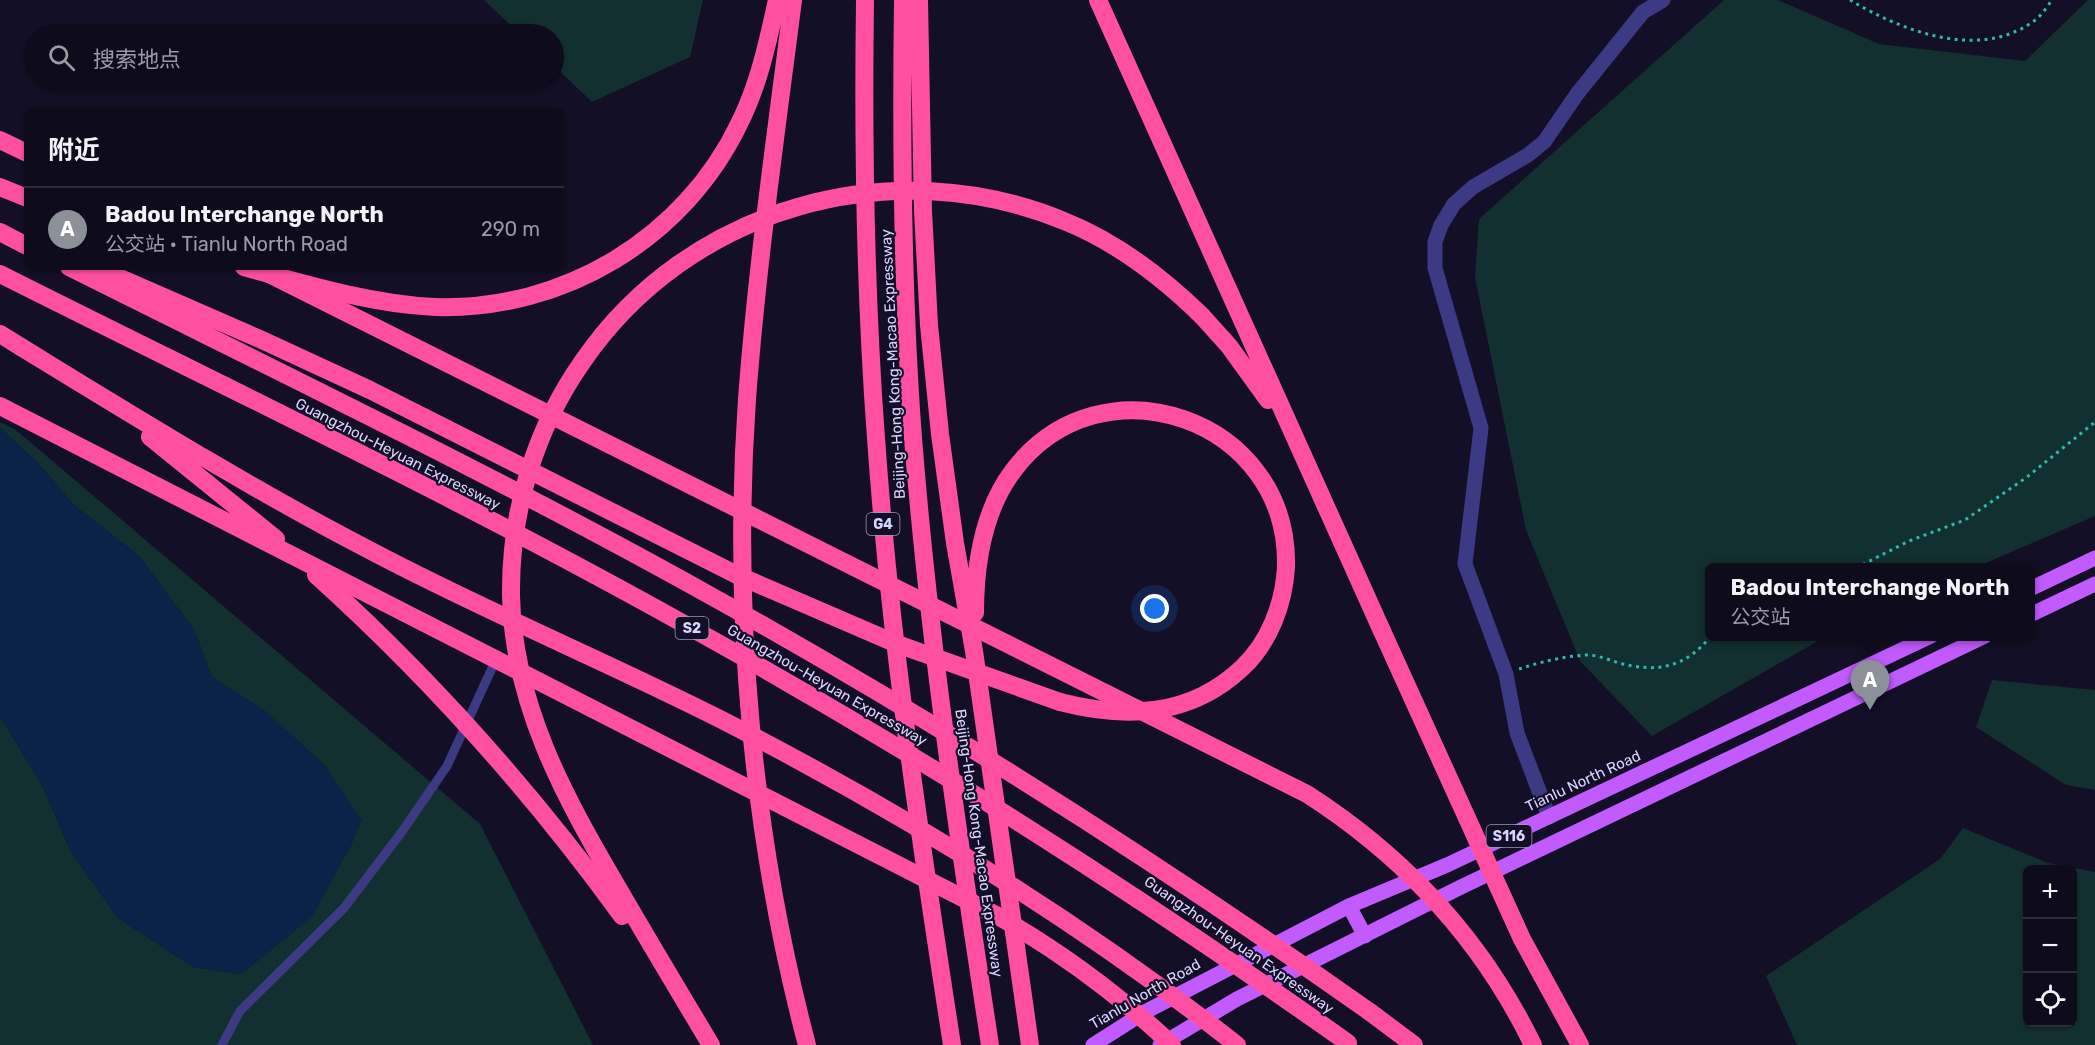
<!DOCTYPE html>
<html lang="zh">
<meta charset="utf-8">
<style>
:root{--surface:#0e0b1c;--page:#171425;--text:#f1f3f6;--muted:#9b9ba3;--line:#2e2b3b;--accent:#8c9099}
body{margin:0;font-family:Rubik,"Noto Sans SC",sans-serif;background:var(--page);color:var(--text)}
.controls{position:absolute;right:18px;bottom:18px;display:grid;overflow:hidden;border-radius:9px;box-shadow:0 2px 4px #0004}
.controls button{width:54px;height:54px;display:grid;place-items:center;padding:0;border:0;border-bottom:2px solid var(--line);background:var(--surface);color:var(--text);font:30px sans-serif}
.you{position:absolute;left:1155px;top:609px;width:21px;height:21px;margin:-15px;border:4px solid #fff;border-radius:50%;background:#1a73e8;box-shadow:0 0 0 9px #1a73e833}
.badge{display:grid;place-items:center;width:39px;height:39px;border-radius:50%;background:var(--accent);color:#fff;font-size:20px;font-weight:700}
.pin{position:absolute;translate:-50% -50px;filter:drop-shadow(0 2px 3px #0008)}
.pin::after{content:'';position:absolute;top:32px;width:21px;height:18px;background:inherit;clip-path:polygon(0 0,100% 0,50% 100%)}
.popup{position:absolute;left:1705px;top:563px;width:330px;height:78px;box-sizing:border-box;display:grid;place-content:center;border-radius:9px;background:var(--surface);filter:drop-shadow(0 2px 4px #0005);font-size:20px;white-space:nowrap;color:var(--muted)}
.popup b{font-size:22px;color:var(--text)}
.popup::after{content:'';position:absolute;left:50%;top:100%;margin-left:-12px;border:12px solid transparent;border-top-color:var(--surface)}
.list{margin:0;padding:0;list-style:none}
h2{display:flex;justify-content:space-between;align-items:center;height:78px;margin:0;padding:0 24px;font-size:26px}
h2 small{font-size:20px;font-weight:400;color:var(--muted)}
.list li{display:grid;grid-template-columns:39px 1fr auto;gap:18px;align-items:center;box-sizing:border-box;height:84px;padding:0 24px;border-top:2px solid var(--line)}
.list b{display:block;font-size:22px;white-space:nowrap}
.list p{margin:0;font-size:20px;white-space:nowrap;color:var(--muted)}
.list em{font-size:20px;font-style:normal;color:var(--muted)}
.icon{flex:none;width:33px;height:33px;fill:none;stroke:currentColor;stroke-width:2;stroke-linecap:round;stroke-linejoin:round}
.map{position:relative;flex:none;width:2095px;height:1045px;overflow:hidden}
.search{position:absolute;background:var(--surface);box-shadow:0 2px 4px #0004;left:24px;top:24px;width:540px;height:66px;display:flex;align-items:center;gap:15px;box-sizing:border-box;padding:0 21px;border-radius:33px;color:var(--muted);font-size:22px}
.panel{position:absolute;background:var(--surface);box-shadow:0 2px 4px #0004;left:24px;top:108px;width:540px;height:162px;border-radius:9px}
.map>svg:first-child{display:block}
</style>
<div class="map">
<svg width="2095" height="1045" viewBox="0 0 2095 1045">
<rect width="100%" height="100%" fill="#130f26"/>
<path fill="#12302f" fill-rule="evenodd" d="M484,0H703L690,57L592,102L554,66V34H520Z
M1724,0H1778L1879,44L2025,61L2088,0H2095V516L1976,567L1710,568V636L1825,637L1652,736L1580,661L1526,530L1475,277L1479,219Z
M0,422L16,430L480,824L593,1045H0V716L42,785L71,852L118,918L193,967L241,974L311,917L351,845L361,820L324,765L265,711L212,677L194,630L139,556L73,504L37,462L0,428Z
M1992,680L2095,690V790L2066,785L1976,727Z
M1963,828L2048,863L2095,872V1045H1797L1766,976L1940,859ZM2028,870H2072V1022H2028Z"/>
<path fill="#0c2248" d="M0,428L37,462L73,504L139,556L194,630L212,677L265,711L325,765L361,820L351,845L312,917L241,974L193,967L118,918L71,852L42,785L0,716Z"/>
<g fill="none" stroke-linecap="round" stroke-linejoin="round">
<path stroke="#2fb8b0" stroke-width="3" stroke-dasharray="3 4.5" stroke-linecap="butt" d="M1850,0C1902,31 1979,61 2034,21C2041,16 2047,7 2052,0
M1856,568L1909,541L1965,520L2027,477L2095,422
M1519,669C1541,662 1564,656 1587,655C1598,655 1609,660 1619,663C1657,673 1685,668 1711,636"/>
<path stroke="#3d3a85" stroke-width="9" d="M222,1045L240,1011L344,908L401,833L447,766L493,666"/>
<path stroke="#3d3a85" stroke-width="15" d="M1549,817L1517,733L1506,674L1465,564L1481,428L1435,268V242L1441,225L1454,204L1473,187L1528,155L1544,142L1577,94L1643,12L1663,0"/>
<path stroke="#c25bff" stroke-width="15" d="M2030,589L2095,558
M2030,615L2095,584
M1349,906L1365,936
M1093,1045L1145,1012L1349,906L1447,865L1931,636
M1160,1045L1237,999L1459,888L1985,636"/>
<path stroke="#ff4fa3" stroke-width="18" d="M793,0C776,133 757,266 747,399C732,614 752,837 807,1045
M865,0C863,146 865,292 876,438C890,641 921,844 952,1045
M903,0C901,146 902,292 913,438C929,641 959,843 990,1045
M919,0L923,211L929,325L940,434L955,543L974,651L1030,1045
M1098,0L1382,631
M0,140L27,153
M0,187L27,198
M0,232L27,246
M244,267C305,284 371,304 435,307C564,311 685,238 740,122C759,84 768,41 777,0
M1202,316L1229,346L1268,400
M0,334L21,347
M975,613C975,565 983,511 1013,471C1101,353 1290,419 1286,567C1284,604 1269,643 1242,668C1190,717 1126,719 1060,702
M1370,1012L1414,1045"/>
<path stroke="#ff4fa3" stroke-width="18" d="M69,267C287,376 508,482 720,601C944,726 1160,864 1370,1012
M95,267L262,340L370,390L737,575L897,644L1060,702
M255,267L1307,794C1405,857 1482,940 1533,1045
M0,274C235,392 473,505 702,634C925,758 1139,895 1348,1043
M21,347C137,418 253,490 375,553C487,612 605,661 718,718C900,811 1076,919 1237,1045
M0,406L996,915C1061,952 1118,994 1172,1045
M150,437L276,539
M316,575C429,677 532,792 622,916
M1382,631L1522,939L1580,1045
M711,1045C680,993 648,940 618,888C564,796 513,704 511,595C510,512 535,429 583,361C689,207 892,150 1064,221C1117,242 1161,276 1202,316"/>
</g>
<g text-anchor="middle" stroke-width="4.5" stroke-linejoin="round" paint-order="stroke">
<g fill="#130f26" stroke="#9e99be" stroke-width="1.5">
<rect x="866.5" y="513" width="33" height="22" rx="4.5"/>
<rect x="675.5" y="617" width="33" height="22" rx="4.5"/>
<rect x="1486.5" y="825" width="45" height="22" rx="4.5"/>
</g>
<g font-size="14" font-weight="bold" fill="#d9d4ff">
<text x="883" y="529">G4</text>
<text x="692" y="633">S2</text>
<text x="1509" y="841">S116</text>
</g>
<g font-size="15" fill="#d9d4ff" stroke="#130f26">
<text transform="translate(893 364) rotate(-93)" y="5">Beijing-Hong Kong-Macao Expressway</text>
<text transform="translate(398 454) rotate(27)" y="5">Guangzhou-Heyuan Expressway</text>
<text transform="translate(827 685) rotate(30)" y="5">Guangzhou-Heyuan Expressway</text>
<text transform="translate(1583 781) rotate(-25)" y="5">Tianlu North Road</text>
<text transform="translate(979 843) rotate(82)" y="5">Beijing-Hong Kong-Macao Expressway</text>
<text transform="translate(1239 945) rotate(35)" y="5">Guangzhou-Heyuan Expressway</text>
<text transform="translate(1145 994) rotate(-30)" y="5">Tianlu North Road</text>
</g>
</g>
</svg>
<div class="controls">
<button>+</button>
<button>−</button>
<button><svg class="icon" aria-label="locate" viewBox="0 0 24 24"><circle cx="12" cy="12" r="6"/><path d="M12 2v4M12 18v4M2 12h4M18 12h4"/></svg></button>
</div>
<div class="you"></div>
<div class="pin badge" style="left:1870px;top:710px">A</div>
<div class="popup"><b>Badou Interchange North</b>公交站</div>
<div class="search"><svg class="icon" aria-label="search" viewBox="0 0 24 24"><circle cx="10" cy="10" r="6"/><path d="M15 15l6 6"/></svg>搜索地点</div>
<section class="panel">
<h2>附近<small></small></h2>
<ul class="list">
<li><span class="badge">A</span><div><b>Badou Interchange North</b><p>公交站 · Tianlu North Road</p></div><em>290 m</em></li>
</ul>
</section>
</div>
